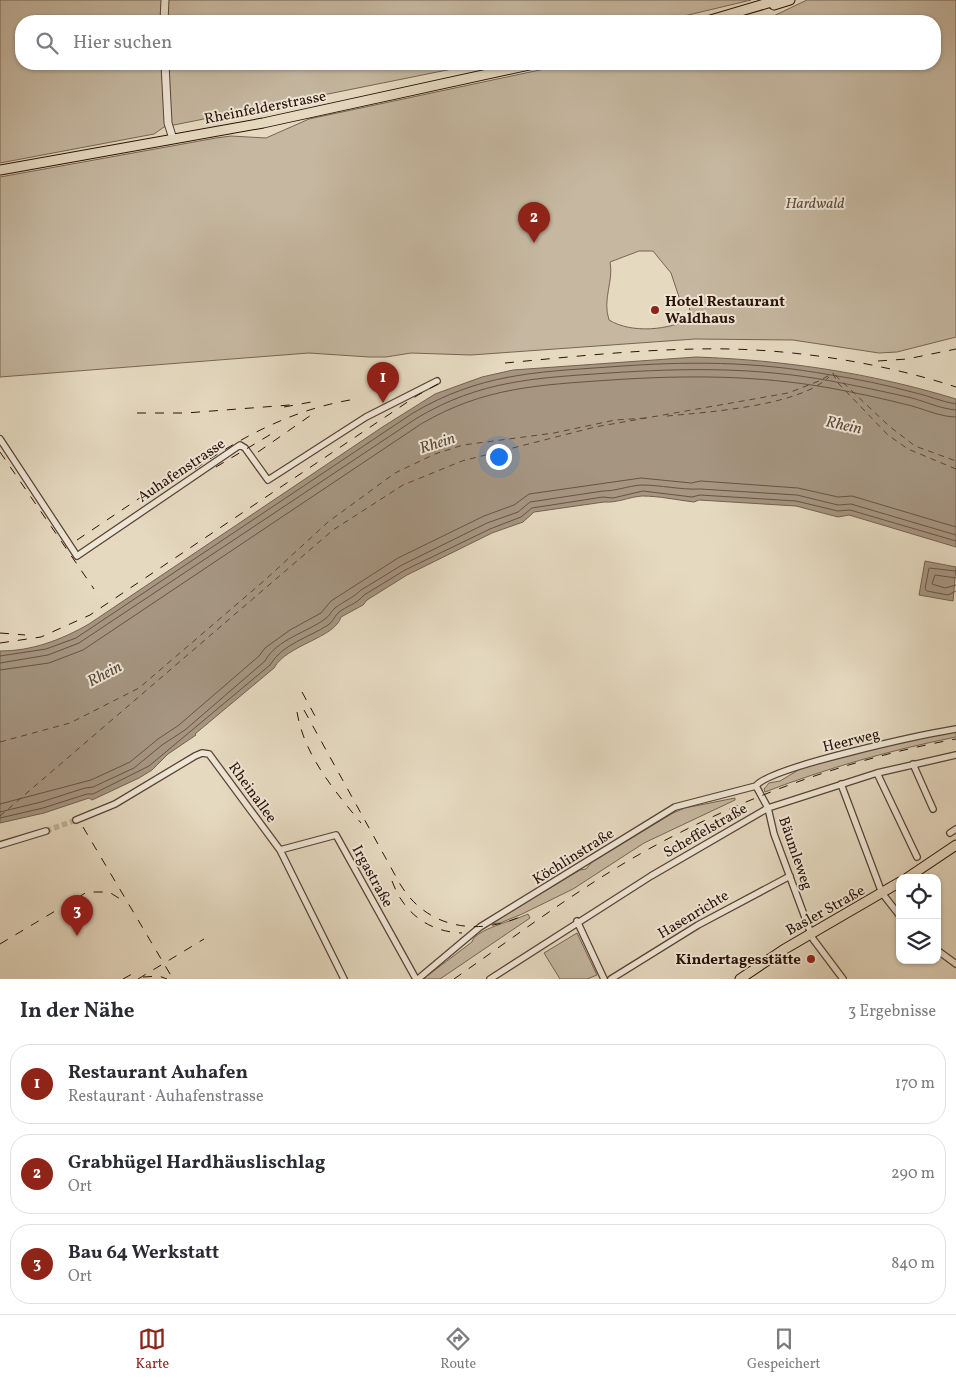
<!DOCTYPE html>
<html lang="de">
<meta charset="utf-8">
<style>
:root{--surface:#fff;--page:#f7f7f7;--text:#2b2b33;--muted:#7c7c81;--line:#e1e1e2;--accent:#8f2418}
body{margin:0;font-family:Vollkorn,serif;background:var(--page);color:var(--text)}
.controls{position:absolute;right:15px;bottom:15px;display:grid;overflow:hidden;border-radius:10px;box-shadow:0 1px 4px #0004}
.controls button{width:45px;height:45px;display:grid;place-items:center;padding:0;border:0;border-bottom:1px solid var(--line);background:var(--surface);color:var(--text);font:25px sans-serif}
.you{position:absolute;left:498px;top:456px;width:18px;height:18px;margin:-12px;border:4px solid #fff;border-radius:50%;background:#1a73e8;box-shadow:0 0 0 8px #1a73e833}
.badge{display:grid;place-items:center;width:32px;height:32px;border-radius:50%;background:var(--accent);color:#fff;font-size:16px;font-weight:700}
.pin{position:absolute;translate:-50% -41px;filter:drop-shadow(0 1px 2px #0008)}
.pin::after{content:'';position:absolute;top:26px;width:18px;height:15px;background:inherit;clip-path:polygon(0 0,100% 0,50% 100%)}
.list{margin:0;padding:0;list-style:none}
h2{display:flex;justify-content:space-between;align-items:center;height:65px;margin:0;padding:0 20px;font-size:21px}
h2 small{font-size:16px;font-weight:400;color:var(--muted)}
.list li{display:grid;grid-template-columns:32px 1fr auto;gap:15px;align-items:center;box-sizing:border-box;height:80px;margin:0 10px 10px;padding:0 10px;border:1px solid var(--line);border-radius:20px}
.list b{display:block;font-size:19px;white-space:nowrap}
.list p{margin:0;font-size:16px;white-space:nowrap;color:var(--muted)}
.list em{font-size:16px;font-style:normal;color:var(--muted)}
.icon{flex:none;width:28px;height:28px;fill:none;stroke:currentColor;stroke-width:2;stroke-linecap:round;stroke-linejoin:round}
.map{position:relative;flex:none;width:956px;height:979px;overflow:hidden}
.search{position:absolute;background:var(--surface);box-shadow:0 1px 4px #0004;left:15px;right:15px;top:15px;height:55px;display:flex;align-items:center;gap:12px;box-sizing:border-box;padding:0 18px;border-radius:20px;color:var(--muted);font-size:19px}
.sheet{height:335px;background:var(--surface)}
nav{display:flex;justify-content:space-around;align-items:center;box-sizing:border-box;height:70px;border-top:1px solid var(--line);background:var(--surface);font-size:14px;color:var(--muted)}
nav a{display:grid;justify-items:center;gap:2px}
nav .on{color:var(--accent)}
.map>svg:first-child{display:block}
</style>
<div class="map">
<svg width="956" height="979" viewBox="0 0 956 979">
<rect width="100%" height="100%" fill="#e5d9c0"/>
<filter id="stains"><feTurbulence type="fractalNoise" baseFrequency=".004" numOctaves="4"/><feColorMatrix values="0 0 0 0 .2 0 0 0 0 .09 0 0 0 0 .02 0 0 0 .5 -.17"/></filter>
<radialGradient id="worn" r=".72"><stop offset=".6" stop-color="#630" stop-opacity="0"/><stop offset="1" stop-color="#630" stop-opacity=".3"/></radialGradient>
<path fill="#c5b7a0" stroke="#786453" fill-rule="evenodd" d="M0,0H751L663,21H21V64H477L164,127L154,134L0,163Z
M807,0H956V337L897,352L879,353L793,340L695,339L471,355L411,353L386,357H369L309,353L0,377V177L216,138L231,136L266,138L309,119L568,64H935V21H763ZM639,251H653L671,273L681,303H688L692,318C669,330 632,334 609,320C602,299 614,281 610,262Z
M956,730V737C891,750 827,768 765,792L764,789L769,783L780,781L800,769L820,763L903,741Z
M735,798V800L644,843L573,889L522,914L500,923L490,924L580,870L586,869L592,862L673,813L685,808Z
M528,914L530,918L440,979H423L472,942C475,929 514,921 528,914Z
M577,933L597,975L587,979H560L544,953Z"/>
<path fill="#a59581" stroke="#746050" d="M696,357C784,360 871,373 956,399V547L849,515L838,517L796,506L699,500L694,502C677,500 659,496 642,496C629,497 617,503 604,502L534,512L523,522L492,533L407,575L367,600L363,605L341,617C335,638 286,645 274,668L195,734L196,735L168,754L152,770L139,778L92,800L89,798L44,813L0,823V651C32,651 61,640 89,624L384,426L435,394L482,377L513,370Z
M925,561L956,567L953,601L919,595Z"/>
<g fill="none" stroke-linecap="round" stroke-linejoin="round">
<path stroke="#685344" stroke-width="1" d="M956,571L929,568L925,589L927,591L948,595L956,591
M956,578L935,575L932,584L945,588L956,585
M0,656L46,649L76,638L413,413C479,374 535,372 609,367C687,361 754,361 831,375C858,379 886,385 912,392C927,395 942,402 956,404
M0,663L48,655L79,643L417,418C481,380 536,378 609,373C686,368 755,367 831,381C858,386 886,392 912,398C926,402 942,409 956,410
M0,670L49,663L83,650L421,424C484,387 539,385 611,380C685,375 757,375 830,388C857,393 885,399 912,406C926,410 942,417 956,417
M0,804L91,780L130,762L158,739L179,725L259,656L265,648L290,630L321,613L331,601L398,558L484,516L514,505L529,494L641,478L691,483L701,481L798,488L838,497L852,496L956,527
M0,812L41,802L85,788L93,787L134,768L162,745L185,730L265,661C277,639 306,633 325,619C330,616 331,611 335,608C344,601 353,598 361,590L402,565L487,523L518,512L530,502L603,491C616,491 628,486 641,485C661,485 681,490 700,489L797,495L838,505L851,504L956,535
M0,818L43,808L87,794H93L149,766L270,665C282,644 310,637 328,625C333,622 334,617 338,613C346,606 357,604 364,595L405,570L490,529L521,517L532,508L603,497L613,498L643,491L692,497L700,495L796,501L838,511L850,510L956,541"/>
<path stroke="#5b4637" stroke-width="1" stroke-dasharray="6 5" stroke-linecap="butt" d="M833,373L837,382L888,435L908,449L956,469
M835,375L889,426L915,446L956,461
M667,416C709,412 799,406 829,377
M0,742L70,723L139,688L265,580L328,522L395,473L435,454L463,445L554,433L615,420L646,418
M0,816L333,530L403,485L462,461L595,427L788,393L819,381L833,373"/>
<path stroke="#c0b19b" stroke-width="5.5" stroke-dasharray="5.5 3" stroke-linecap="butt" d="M46,831L76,820"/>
<defs>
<path id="minor" d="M0,439L77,556L240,445L245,448L268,480L366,417L437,381
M913,764L933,809
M877,773L917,857
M841,784L882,893L900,916
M756,786L768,808L774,834L813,939L843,979
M756,786C769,767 926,734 956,729
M76,820L115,804L195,756L202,753L209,754L280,850L344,979
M950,833L956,829
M0,845L46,831
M280,850L336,835L416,979
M577,921L604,979
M937,950L956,964
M418,979L480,927L675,807L756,786
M490,979L651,876L768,808L877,773L956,755
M611,979L698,925L790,876"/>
<path id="tertiary" d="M164,21L165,0
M165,64L168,123L173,139"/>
<path id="primary" d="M774,5L790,0
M707,21L778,0
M0,170L263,123L534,64
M907,878L956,845
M740,979L783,950L900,882"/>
</defs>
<use href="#minor" stroke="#594334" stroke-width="8"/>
<use href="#tertiary" stroke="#594334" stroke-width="9"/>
<use href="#primary" stroke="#2a1106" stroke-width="11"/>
<use href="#minor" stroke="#eee6d6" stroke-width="5.5"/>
<use href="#tertiary" stroke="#eee6d6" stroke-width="7"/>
<use href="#primary" stroke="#e5d9c0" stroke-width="9"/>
<path stroke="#2a1106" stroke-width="1" stroke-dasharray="9 9" stroke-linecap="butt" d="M878,361L907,359L956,349
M505,363C569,357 634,350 698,349C781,347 877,361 956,387
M284,407L317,401
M137,413H186L290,405
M0,452L94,589
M258,452L314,413
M216,467L278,430
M195,469C244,435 297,408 356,399
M77,540L180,471
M0,633L25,635
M0,643L41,637L90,615L418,395L445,380
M302,692L315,716
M304,710L400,884C427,929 478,936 522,916
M297,712C304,755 334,790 361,823
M83,827L173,979
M392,881C403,912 428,932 462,933
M0,944L87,892H109L125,902
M143,977L159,976L167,979
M123,979L132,974
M138,979L204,939
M454,979C517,935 579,888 647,850C743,797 848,759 956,739"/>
</g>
<g fill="#8f2418" stroke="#eee6d6" stroke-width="2">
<circle cx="655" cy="310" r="5"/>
<circle cx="811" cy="959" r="5"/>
</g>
<g text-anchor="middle" stroke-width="4" stroke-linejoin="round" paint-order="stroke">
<g font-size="15" fill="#2a1106" stroke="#eee6d6">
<text transform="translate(265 107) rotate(-11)" y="5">Rheinfelderstrasse</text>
<text transform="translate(181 470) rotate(-34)" y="5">Auhafenstrasse</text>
<text transform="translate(851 740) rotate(-14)" y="5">Heerweg</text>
<text transform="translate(253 792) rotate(54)" y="5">Rheinallee</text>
<text transform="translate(705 830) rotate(-30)" y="5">Scheffelstraße</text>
<text transform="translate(796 853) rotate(71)" y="5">Bäumleweg</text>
<text transform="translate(573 856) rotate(-32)" y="5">Köchlinstraße</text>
<text transform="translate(373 876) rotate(61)" y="5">Irgastraße</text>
<text transform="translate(825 910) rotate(-29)" y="5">Basler Straße</text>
<text transform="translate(693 914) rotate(-31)" y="5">Hasenrichte</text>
</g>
<g font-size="15" font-style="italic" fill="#604b3c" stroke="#eee6d6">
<text x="815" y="208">Hardwald</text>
</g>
<g font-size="15" font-weight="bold" fill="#2a1106" stroke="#eee6d6" text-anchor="start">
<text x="665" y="306">Hotel Restaurant<tspan x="665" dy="17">Waldhaus</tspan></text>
<text x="801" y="964" text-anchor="end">Kindertagesstätte</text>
</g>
<g font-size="16" font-style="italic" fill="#5b4637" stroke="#eee6d6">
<text transform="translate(844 424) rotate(12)" y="6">Rhein</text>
<text transform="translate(437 442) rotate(-18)" y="6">Rhein</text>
<text transform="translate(104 673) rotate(-28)" y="6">Rhein</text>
</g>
</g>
<rect width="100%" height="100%" filter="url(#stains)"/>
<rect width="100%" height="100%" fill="url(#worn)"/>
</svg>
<div class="controls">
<button><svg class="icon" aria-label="locate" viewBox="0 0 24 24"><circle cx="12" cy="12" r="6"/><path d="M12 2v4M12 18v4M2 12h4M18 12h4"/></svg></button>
<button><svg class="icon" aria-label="layers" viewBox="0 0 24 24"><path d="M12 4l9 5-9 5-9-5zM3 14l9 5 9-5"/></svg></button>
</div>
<div class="you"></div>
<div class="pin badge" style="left:383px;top:403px">1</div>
<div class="pin badge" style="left:534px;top:243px">2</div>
<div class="pin badge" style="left:77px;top:936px">3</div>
<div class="search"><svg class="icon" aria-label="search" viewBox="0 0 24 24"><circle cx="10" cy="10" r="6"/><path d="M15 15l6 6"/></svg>Hier suchen</div>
</div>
<section class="sheet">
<h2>In der Nähe<small>3 Ergebnisse</small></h2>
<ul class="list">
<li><span class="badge">1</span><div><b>Restaurant Auhafen</b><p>Restaurant · Auhafenstrasse</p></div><em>170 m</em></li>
<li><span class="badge">2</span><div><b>Grabhügel Hardhäuslischlag</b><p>Ort</p></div><em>290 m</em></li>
<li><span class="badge">3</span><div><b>Bau 64 Werkstatt</b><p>Ort</p></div><em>840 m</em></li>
</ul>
</section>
<nav>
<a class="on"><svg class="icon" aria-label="map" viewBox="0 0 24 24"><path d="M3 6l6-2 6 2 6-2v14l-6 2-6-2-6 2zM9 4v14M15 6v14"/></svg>Karte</a>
<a><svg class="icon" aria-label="directions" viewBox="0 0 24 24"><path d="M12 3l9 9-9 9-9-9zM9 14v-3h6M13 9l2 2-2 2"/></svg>Route</a>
<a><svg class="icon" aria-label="saved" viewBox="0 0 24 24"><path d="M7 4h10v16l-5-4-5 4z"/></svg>Gespeichert</a>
</nav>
